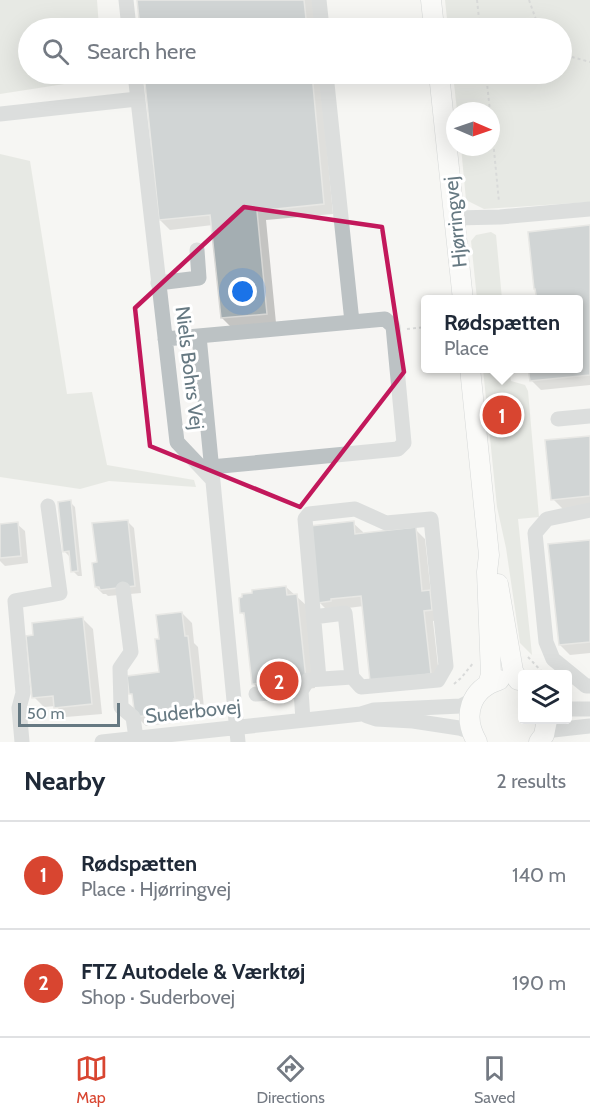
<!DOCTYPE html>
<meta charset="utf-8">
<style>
:root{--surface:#fff;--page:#f6f6f7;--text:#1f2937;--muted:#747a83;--line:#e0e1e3;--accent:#d84530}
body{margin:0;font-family:Cabin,sans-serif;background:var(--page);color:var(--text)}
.controls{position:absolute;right:18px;bottom:18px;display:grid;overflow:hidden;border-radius:6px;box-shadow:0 6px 24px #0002}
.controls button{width:54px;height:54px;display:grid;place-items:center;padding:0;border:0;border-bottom:2px solid var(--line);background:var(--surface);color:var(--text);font:30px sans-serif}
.compass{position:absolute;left:446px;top:102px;width:54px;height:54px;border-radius:50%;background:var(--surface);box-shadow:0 6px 24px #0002;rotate:92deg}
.scale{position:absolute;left:18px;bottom:15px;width:102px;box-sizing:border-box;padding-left:6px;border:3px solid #667982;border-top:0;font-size:16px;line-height:21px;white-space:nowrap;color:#667982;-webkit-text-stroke:4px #fff;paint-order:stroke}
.you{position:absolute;left:243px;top:292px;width:21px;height:21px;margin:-15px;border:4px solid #fff;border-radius:50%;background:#1a73e8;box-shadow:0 0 0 9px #1a73e833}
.badge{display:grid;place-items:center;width:39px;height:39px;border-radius:50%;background:var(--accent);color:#fff;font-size:20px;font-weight:700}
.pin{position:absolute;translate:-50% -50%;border:3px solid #fff;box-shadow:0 2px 6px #0006}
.popup{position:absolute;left:421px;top:295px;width:162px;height:78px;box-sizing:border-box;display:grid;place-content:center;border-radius:6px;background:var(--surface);filter:drop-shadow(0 2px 4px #0005);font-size:20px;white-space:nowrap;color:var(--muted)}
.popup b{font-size:22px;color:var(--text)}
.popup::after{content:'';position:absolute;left:50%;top:100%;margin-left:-12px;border:12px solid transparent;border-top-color:var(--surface)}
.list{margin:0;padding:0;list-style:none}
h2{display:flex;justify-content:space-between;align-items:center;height:78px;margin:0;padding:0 24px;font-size:26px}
h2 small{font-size:20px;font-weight:400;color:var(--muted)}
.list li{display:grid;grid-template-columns:39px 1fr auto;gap:18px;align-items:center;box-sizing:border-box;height:108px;padding:0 24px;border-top:2px solid var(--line)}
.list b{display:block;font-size:22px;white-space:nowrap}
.list p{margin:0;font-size:20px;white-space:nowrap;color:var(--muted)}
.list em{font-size:20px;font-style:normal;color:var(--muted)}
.icon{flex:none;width:33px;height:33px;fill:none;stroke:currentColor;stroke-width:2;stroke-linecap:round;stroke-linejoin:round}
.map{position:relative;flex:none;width:590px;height:742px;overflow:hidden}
.search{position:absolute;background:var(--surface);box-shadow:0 6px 24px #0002;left:18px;right:18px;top:18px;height:66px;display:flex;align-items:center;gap:15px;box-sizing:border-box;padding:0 21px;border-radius:33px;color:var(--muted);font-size:22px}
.sheet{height:294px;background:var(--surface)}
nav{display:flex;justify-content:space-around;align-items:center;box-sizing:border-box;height:84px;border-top:2px solid var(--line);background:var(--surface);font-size:16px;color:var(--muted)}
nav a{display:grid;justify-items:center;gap:3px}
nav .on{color:var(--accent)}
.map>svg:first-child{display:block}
</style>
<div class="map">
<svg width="590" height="742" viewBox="0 0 590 742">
<rect width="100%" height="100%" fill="#f6f5f3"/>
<path fill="#d6dad2" d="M0,0H97L99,28H28V74H102L103,78L0,94Z
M445,0H590V202L484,209L466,200L461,147H491V111H457L453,74H562V28H448Z
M0,154L30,161L67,394L92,392L107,465L194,480L196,487L109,481L80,489L0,477Z
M491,232L496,235L502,299H477L471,241L476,235Z
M483,369H509L511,381L525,385L528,391L539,517L518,519L532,655L520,643L506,548L497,507Z"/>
<path fill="#0003" d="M139,0H313L315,28H141Z
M146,74H320L333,214L266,220L276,323L232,328L222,318L213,225L170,230L160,220Z
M590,227V385L541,390L531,380L578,368Z
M590,437V506L563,509L553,499Z
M70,502L75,507L82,576H78L73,571L71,555L69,556L64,551Z
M127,521L134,528L141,593L108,596L106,594H103L96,587L98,564Z
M353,523L363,532V534L415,529L425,539L431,593L439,601L441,620L433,621L440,684L364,606L340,609L329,612L319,602Z
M17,524L25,531L28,563L5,566L0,561V526Z
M590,541V653L570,655L560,645Z
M286,587L306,605L315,688L263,694L254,684L246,617L242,613Z
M182,613L192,623L194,643L198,647L204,708H203L204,719L146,726L136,716L134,697L131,694L161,673L160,640Z
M83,619L93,629L102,714L66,717L56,706L44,707L34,697Z"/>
<path fill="#a4aeb2" stroke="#d7d7d5" stroke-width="1.5" d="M137,0H304L307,28H140Z
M144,74H312L324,204L257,211L267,314L221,318L210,215L159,220Z
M590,225V375L530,381L528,368H578V300H537L535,289H534L528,232Z
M590,436V496L551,500L545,440Z
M71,500L78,571L71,572L69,551L63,552L58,502Z
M128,520L135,586L100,590L99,587H95L92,563L97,562L92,523Z
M354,521L355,534L416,527L422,591L430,590L432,610L424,611L431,674L370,681L361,596L331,599V601L318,603L310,526Z
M18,522L21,556L0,558V524Z
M590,540V642L559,645L548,544Z
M286,586L287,595L297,594L306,679L252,684L244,613H240L239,598L242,597V594L252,593V590Z
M182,612L185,636H188L195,699H194L195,710L135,717L132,694H129L127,676L159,672L155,639H159L156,615Z
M83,617L92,704L54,708L53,696L32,698L26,636L33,635L32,623Z"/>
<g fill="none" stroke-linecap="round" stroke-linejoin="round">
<defs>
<path id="major" d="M431,0L434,28
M439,74L463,300
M470,368L489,555L487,572L491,675L488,684
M498,584L513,671L518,680
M477,742C462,716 470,689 499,680
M539,742L544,735L547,720"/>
</defs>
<use href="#major" stroke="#b0b6b9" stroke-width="21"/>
<path stroke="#b5b9bb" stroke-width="2" stroke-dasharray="3 3" stroke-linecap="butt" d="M477,0L480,28
M529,0L539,28
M562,50L572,57L590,62
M486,74L490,111
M491,119L499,202
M407,329L426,327
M528,657L544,674
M454,684L461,678L474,662"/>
<path stroke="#bcc2c4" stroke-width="15" d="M126,0L129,28
M319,0L322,28
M135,74L177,442L212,479
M326,74L352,322
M0,114L137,99
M454,218L500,217L590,209
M158,283L199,278L197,250
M199,336L238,742
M165,339L385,319L393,326L404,443L398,449L211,467
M558,419L590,416
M590,510L547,519L535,533L546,642L553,659L586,686H590
M123,589L131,652L120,668L121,707L133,717L136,738
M313,617L345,613L352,677
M301,691L303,720
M256,694L301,691L308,680L352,677L361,687L438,680L446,666L431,519L386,523L355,509L309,514L305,519L319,679
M568,709H590
M367,716L376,719L413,721L459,728L471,732
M544,735L553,730L590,726
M22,742L19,708L23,693L15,601L60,593L48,506
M102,742L361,714L374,710L461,706L473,700"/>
<use href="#major" stroke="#fff" stroke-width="20"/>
</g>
<path d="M0 0H590V742H0ZM244,207L382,227L404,372L300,507L150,446L135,308Z" fill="#f6f5f3" fill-opacity=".55" fill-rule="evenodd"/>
<path fill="none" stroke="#c2185b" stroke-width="4.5" stroke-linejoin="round" d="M244,207L382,227L404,372L300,507L150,446L135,308Z"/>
<g text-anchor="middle" stroke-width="6" stroke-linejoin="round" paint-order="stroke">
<g font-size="20" fill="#667982" stroke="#fff">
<text transform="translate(455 222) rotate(-96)" y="7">Hjørringvej</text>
<text transform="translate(190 368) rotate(83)" y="7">Niels Bohrs Vej</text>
<text transform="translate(193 711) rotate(-6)" y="7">Suderbovej</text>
</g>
</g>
</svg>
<div class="controls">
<button><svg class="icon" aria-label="layers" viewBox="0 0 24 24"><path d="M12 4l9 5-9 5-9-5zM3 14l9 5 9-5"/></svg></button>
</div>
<svg class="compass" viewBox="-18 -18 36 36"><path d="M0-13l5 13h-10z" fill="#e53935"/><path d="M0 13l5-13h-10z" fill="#747a83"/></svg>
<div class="scale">50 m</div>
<div class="you"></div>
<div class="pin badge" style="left:502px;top:415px">1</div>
<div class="popup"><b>Rødspætten</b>Place</div>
<div class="pin badge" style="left:279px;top:681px">2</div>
<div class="search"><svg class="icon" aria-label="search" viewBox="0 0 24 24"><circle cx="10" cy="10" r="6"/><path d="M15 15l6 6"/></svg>Search here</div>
</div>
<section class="sheet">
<h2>Nearby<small>2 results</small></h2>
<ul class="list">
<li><span class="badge">1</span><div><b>Rødspætten</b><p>Place · Hjørringvej</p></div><em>140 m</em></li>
<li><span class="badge">2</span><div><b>FTZ Autodele &amp; Værktøj</b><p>Shop · Suderbovej</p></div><em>190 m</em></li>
</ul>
</section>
<nav>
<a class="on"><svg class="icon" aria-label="map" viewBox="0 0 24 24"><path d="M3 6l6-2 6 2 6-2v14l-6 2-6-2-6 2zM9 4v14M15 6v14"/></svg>Map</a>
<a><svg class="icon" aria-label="directions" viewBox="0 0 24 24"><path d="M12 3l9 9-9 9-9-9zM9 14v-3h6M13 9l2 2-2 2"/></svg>Directions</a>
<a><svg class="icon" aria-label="saved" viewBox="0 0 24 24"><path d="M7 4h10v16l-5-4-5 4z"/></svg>Saved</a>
</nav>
